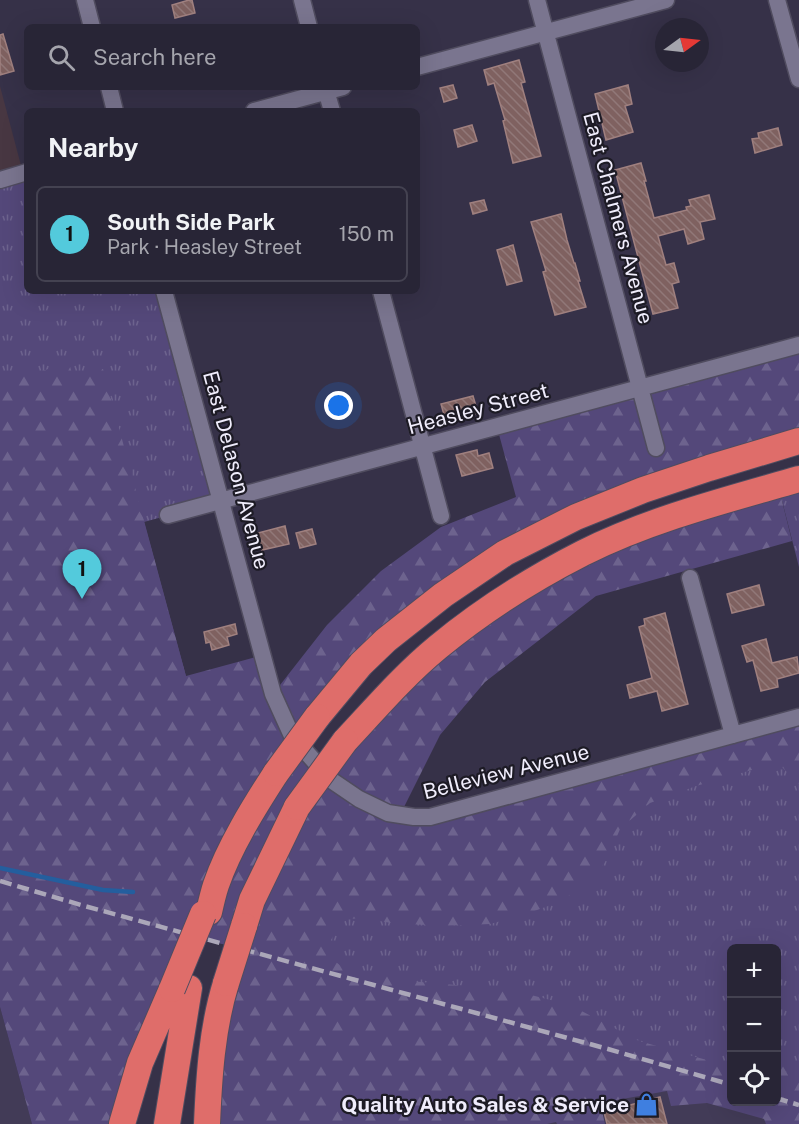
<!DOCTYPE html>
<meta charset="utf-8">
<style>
:root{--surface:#282536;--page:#302d3e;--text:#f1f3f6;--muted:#a5a5ad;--line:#444251;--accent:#53cadc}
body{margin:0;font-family:"Public Sans",sans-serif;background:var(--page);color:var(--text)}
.controls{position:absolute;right:18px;bottom:18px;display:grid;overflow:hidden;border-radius:9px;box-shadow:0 6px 24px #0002}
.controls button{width:54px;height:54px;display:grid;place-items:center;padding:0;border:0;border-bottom:2px solid var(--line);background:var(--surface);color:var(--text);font:30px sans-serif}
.compass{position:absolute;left:655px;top:18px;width:54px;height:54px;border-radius:50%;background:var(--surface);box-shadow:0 6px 24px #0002;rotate:75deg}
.you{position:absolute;left:339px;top:406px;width:21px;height:21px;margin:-15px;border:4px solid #fff;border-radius:50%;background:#1a73e8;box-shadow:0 0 0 9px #1a73e833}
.badge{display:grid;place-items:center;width:39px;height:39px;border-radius:50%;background:var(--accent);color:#111;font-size:20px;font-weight:700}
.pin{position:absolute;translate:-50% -50px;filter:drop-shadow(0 2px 3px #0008)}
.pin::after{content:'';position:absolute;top:32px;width:21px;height:18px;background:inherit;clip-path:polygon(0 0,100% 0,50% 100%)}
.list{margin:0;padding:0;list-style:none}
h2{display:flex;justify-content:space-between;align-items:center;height:78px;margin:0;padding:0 24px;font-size:26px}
h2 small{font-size:20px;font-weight:400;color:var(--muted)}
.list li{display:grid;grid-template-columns:39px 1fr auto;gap:18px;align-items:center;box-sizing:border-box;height:96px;margin:0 12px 12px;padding:0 12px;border:2px solid var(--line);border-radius:9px}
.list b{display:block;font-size:22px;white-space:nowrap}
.list p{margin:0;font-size:20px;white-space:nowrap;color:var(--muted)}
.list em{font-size:20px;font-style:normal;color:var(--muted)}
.icon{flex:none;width:33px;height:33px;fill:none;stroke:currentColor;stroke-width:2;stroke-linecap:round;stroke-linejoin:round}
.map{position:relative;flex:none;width:799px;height:1124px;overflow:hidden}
.search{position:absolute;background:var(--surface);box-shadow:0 6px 24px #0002;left:24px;top:24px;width:396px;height:66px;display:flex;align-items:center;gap:15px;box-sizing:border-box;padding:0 21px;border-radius:9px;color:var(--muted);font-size:22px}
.panel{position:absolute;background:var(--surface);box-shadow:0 6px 24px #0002;left:24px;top:108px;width:396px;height:186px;border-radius:9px}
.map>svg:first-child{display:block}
</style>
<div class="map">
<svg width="799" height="1124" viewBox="0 0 799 1124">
<defs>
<pattern id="grass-tufts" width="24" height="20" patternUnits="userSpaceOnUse" patternTransform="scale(1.5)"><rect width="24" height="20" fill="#54487a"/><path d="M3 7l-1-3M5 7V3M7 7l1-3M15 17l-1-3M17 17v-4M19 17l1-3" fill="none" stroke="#6d638e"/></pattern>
<pattern id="forest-firs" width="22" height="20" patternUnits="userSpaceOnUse" patternTransform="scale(1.5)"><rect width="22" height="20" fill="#54487a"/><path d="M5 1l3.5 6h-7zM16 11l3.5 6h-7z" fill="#6d638e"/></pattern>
<pattern id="building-back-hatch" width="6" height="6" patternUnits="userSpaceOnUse" patternTransform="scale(1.5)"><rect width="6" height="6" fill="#7f6160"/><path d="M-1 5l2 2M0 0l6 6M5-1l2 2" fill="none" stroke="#917878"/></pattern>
</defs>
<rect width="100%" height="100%" fill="#363148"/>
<path fill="#423b57" d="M0,1007L32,1124H0Z
M685,1071L732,1102H776L799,1124H483Z"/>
<path fill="#483742" d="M0,86L23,173L0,180Z"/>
<path fill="url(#grass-tufts)" d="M27,172V291H164L221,501L144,522L197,717L292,736L414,817L799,717V1108L776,1102V948H732L731,1088L479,1014L81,905L0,881V180Z
M799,479V567L778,485Z"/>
<path fill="url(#forest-firs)" d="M799,345V441L643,490L443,595L298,743L323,771L345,741L527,584L778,485L792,541L596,596L485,682L440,735L400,815L414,817L799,717V784L780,765H769L696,786L650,803L620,829L608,858L594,876L562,901L526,914L490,924L444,926L391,923L363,918L348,919L339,925L331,940L330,951L332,959L341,966L410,981L467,986L531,995L570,1005L639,1041L721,1064H731L732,1102H776L777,1063H783L789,1077L799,1083V1124H766L764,1119L707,1103L671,1106L667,1091L600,1103L605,1124H557L556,1122L547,1124H207L237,948L193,936L122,1124H32L0,1007V383L69,363L73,377L103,369L186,676L263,655L273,694L327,625L381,571L441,527L516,497L497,427Z"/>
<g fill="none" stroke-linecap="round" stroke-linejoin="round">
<path stroke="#245e9e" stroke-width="4.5" d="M0,868L103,890L133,892"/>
</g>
<path fill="url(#building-back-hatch)" stroke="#a0807f" stroke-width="1.5" d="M189,0H192L195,13L175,18L172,5Z
M3,34L14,71L0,75V35Z
M519,60L525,82L521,83L541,156L513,163L503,121L505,120L494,83L488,85L484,70Z
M453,85L457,98L444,102L440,88Z
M628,85L632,104L625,106L633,132L606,140L595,94Z
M472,125L477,141L458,147L454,130Z
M778,128L782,145L755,153L752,139L759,138L758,133Z
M641,163L646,181H644L654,218L687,210L686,207L691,206L689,200L709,195L715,219L700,222L704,239L688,244L684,229L658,236L666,265L674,263L679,282L672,284L678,308L653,314L615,170Z
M484,200L487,210L473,214L470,203Z
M561,214L567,240L574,263H575L580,281H578L586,307L555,315L543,272L546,271L531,222Z
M513,245L522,281L507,285L497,250Z
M473,396L478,413L446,422L441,404Z
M477,450L478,456L489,453L493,468L462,476L456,455Z
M285,526L289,544L262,550L258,533Z
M312,529L316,544L300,548L296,533Z
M759,585L764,605L732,613L727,594Z
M665,613L688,704L662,711L657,691L630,698L627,685L652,678L639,627L645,625L644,619Z
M235,624L237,634L227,637L229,645L212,650L210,642L206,643L204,632Z
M766,639L772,663L797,657L799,673L777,679L778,687L761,691L753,660L747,662L742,646Z
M660,1097L667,1124H607L604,1112Z"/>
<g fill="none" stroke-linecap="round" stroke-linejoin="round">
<defs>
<path id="minor" d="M85,0L92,27
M302,0L309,27
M537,0L656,448
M777,0L799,79
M417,67L666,0
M109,87L115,111
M325,87L332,111
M254,111L343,87
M0,180L27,172
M164,291L273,694L292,736L331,780L359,799L388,813L414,817H430L799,717
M381,291L441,516
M168,515L799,345
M690,578L733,735"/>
<path id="highway" d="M317,717L361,664L386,640L443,595L505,553L576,517L643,490L709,468L799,441
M345,741C375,709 404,675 438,647C483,610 532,579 583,553C651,519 726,500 799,479
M209,912C211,903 213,894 216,885C229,847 254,807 276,773
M244,926L252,900L297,807
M122,1124L140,1063L172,989
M167,1124L189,988
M207,1124C209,1077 212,1028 226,983"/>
</defs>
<use href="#minor" stroke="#504c5f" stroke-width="19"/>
<use href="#highway" stroke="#504c5f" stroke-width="28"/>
<use href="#minor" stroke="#7a758f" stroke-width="16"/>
<use href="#highway" stroke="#df6d6a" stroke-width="26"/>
<path stroke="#aba7b9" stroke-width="4.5" stroke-dasharray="12 6" stroke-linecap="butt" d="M0,881L81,905L608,1049L732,1085
M776,1098L799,1105"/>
<defs>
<path id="highway-bridge" d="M276,773L317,717
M297,807L345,741
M226,983L244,926
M172,989L203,914"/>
</defs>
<use href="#highway-bridge" stroke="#504c5f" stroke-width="28" stroke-linecap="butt"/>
<use href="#highway-bridge" stroke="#df6d6a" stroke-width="26"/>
</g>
<defs>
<symbol id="shop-bare" viewBox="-9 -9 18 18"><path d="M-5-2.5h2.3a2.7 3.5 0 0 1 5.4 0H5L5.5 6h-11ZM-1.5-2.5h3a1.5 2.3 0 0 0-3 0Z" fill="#3f7fe0" stroke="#1d1b25" stroke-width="2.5" paint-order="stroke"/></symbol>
</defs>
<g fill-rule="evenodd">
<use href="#shop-bare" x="630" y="1088" width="33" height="33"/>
</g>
<g text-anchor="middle" stroke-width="4.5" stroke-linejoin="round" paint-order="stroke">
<g font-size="21" fill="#f0edfc" stroke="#1d1b25">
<text transform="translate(618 218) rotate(75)" y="7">East Chalmers Avenue</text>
<text transform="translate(478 409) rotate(-15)" y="7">Heasley Street</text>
<text transform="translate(236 470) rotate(75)" y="7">East Delason Avenue</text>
<text transform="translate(506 772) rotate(-14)" y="7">Belleview Avenue</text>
</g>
<g font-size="21" font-weight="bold" fill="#f0edfc" stroke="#1d1b25" text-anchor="end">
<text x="629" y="1112">Quality Auto Sales &amp; Service</text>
</g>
</g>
</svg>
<div class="controls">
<button>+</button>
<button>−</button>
<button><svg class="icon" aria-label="locate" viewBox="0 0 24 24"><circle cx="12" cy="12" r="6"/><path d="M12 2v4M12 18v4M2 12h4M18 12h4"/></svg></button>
</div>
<svg class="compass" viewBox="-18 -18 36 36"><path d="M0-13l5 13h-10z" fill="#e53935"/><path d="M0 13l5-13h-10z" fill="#a5a5ad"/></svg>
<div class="you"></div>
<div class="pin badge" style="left:82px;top:599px">1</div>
<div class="search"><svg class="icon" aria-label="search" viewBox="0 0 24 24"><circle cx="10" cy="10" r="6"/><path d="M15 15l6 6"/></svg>Search here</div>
<section class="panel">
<h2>Nearby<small></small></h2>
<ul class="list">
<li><span class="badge">1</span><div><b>South Side Park</b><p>Park · Heasley Street</p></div><em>150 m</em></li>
</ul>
</section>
</div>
